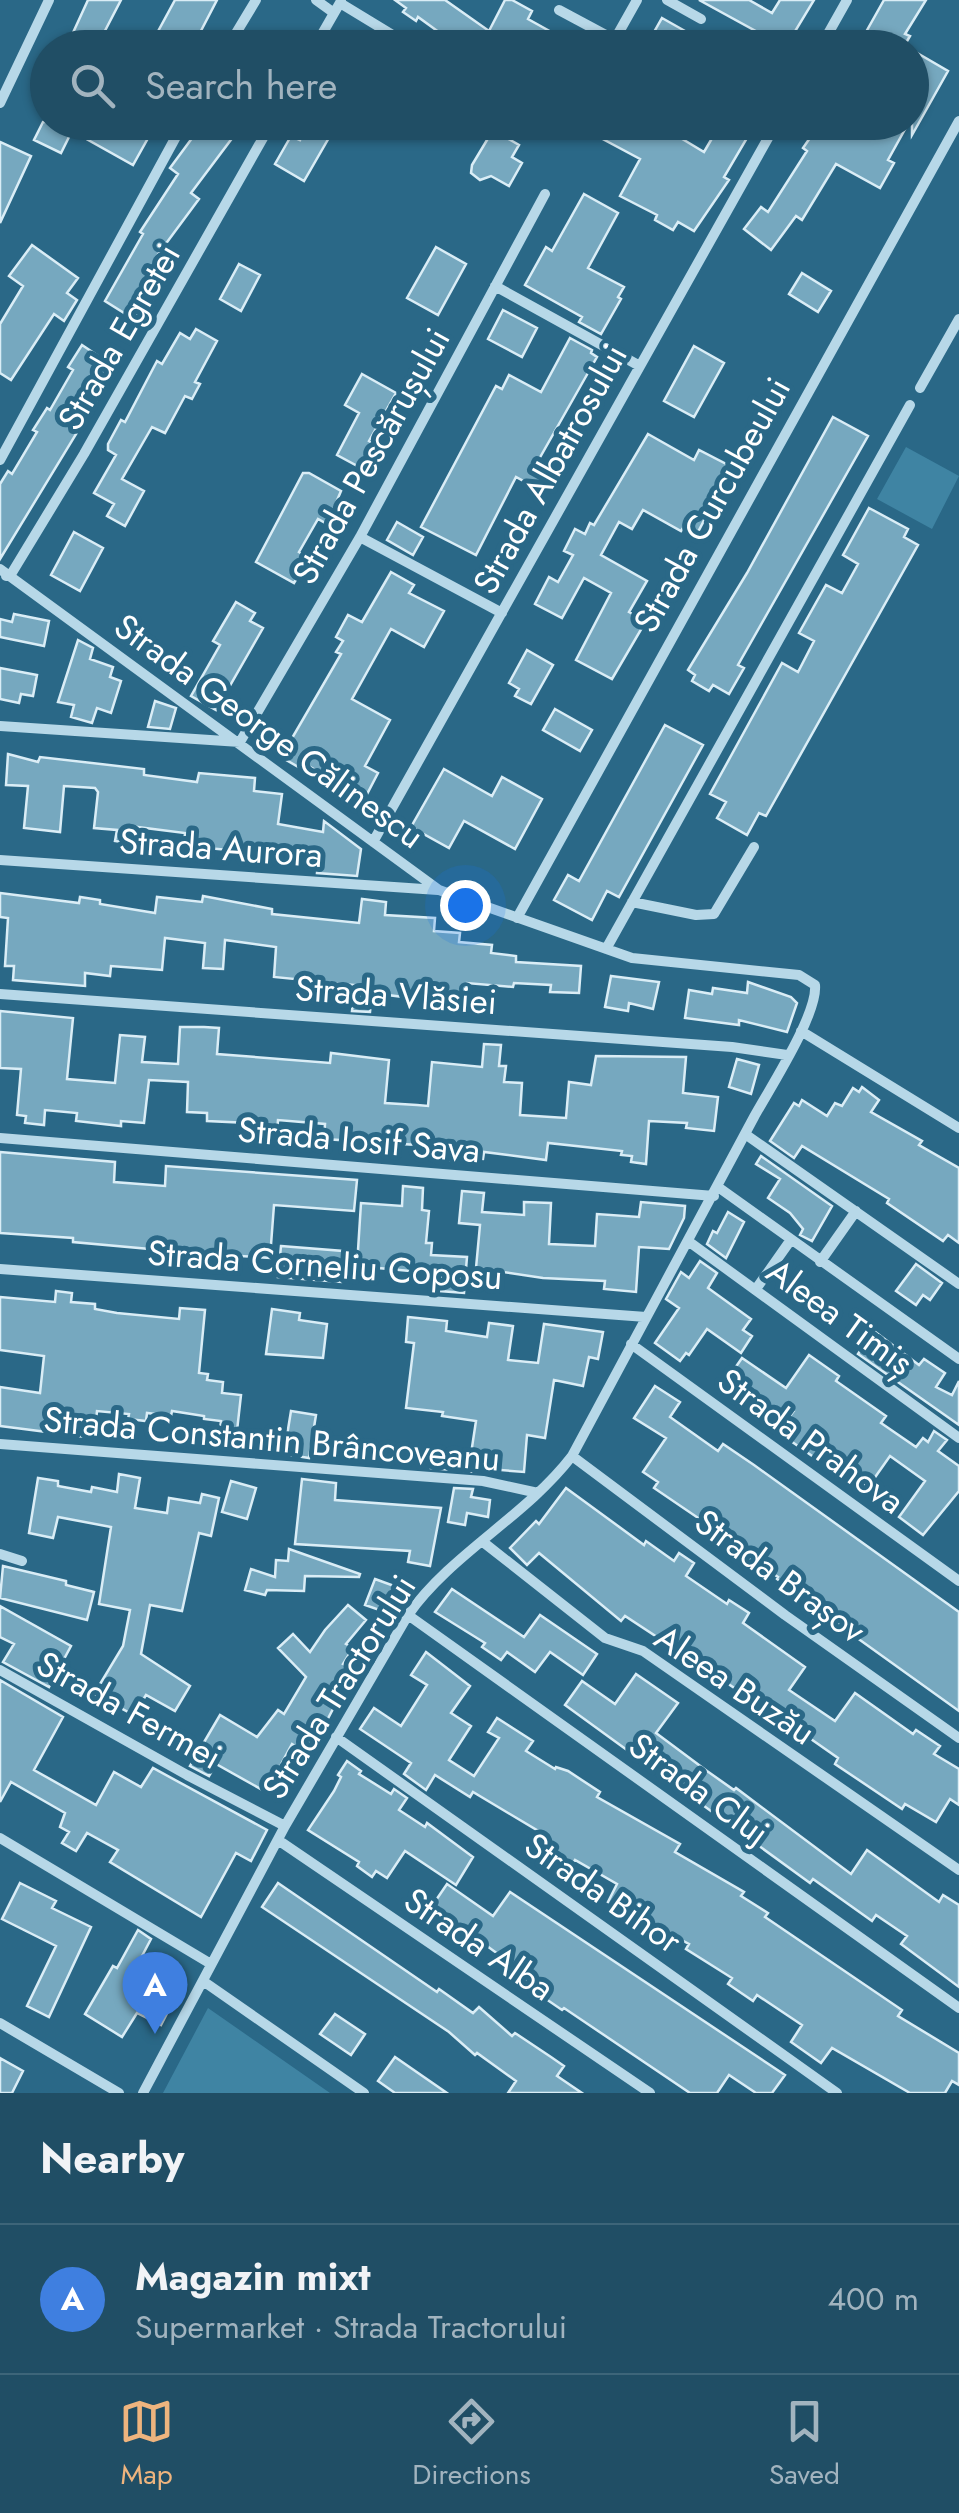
<!DOCTYPE html>
<meta charset="utf-8">
<style>
:root{--surface:#204e65;--page:#28556b;--text:#f1f3f6;--muted:#a2b4bf;--line:#3d6579;--accent:#eeb47e}
body{margin:0;font-family:Jost,sans-serif;background:var(--page);color:var(--text)}
.you{position:absolute;left:465px;top:905px;width:35px;height:35px;margin:-25px;border:8px solid #fff;border-radius:50%;background:#1a73e8;box-shadow:0 0 0 15px #1a73e833}
.badge{display:grid;place-items:center;width:65px;height:65px;border-radius:50%;background:var(--accent);color:#fff;font-size:32px;font-weight:700}
.pin{position:absolute;translate:-50% -82px;filter:drop-shadow(0 2px 5px #0008)}
.pin::after{content:'';position:absolute;top:52px;width:35px;height:30px;background:inherit;clip-path:polygon(0 0,100% 0,50% 100%)}
.list{margin:0;padding:0;list-style:none}
h2{display:flex;justify-content:space-between;align-items:center;height:130px;margin:0;padding:0 40px;font-size:42px}
h2 small{font-size:32px;font-weight:400;color:var(--muted)}
.list li{display:grid;grid-template-columns:65px 1fr auto;gap:30px;align-items:center;box-sizing:border-box;height:150px;padding:0 40px;border-top:2px solid var(--line)}
.list b{display:block;font-size:38px;white-space:nowrap}
.list p{margin:0;font-size:32px;white-space:nowrap;color:var(--muted)}
.list em{font-size:32px;font-style:normal;color:var(--muted)}
.icon{flex:none;width:55px;height:55px;fill:none;stroke:currentColor;stroke-width:2;stroke-linecap:round;stroke-linejoin:round}
.map{position:relative;flex:none;width:959px;height:2093px;overflow:hidden}
.search{position:absolute;background:var(--surface);box-shadow:0 2px 8px #0004;left:30px;right:30px;top:30px;height:110px;display:flex;align-items:center;gap:25px;box-sizing:border-box;padding:0 35px;border-radius:55px;color:var(--muted);font-size:38px}
.sheet{height:280px;background:var(--surface)}
nav{display:flex;justify-content:space-around;align-items:center;box-sizing:border-box;height:140px;border-top:2px solid var(--line);background:var(--surface);font-size:28px;color:var(--muted)}
nav a{display:grid;justify-items:center;gap:5px}
nav .on{color:var(--accent)}
.map>svg:first-child{display:block}
</style>
<div class="map">
<svg width="959" height="2093" viewBox="0 0 959 2093">
<rect width="100%" height="100%" fill="#2a6887"/>
<path fill="#3f84a3" d="M906,447L959,476L932,529L877,499Z
M208,2008L330,2093H163Z"/>
<path fill="#76a8bf" stroke="#daedf6" stroke-width="2.5" d="M88,0H121L96,48H66Z
M175,0H217L192,48H149Z
M395,0H445L489,31L505,0H512L532,11L528,19L580,48H440L447,38L418,17L416,21L403,12L406,8Z
M699,0H749L772,13L780,0H814L785,48H752L761,34Z
M884,0H926L905,34L910,36L903,48H870L876,38L866,32Z
M662,18L715,48H645Z
M912,50L948,71L912,135Z
M43,122H157L133,165L72,131L61,153L34,140Z
M204,122H236L228,134L233,137L191,193L199,199L156,257L163,261L158,269L167,274L140,323L105,301L143,234L140,232L178,174L170,168Z
M309,122H338L304,181L275,164L291,136L300,140Z
M607,122H654L704,152L721,123L747,138L724,177L729,180L694,231L678,222L673,230L655,220L657,215L620,196L640,159L599,137Z
M821,122H909L888,160L894,163L880,188L836,164L802,220L796,216L771,250L744,229L761,207L768,212L807,151L803,148Z
M493,130L519,145L512,157L522,163L509,186L491,176L480,180L471,173L472,165Z
M0,142L31,156L0,223Z
M584,194L618,213L588,268L624,287L618,297L621,299L601,334L579,322L582,317L525,285L546,247L552,251Z
M32,245L78,278L67,293L77,300L64,321L54,314L11,380L0,373V324L23,286L9,276Z
M436,247L466,264L438,315L407,298Z
M239,264L260,275L241,311L220,299Z
M802,273L831,291L818,312L789,294Z
M503,310L537,328L522,357L488,339Z
M196,329L217,341L195,382L200,384L192,399L185,396L165,433L152,427L122,479L144,491L125,526L107,516L114,504L94,493L116,455L108,450V444L121,420L125,422L157,361L162,364L180,333L190,339Z
M570,338L592,350L591,353L597,357L538,461L552,469L540,490L516,477L476,555L421,527L496,386L502,389L509,375L541,392Z
M82,345L103,359L98,366L112,375L0,559V484L8,471L12,474L37,432L33,430L47,408L50,410L73,370L68,367Z
M694,346L724,363L694,417L664,401Z
M362,374L396,393L369,441L376,445L363,469L337,455L359,413L345,405Z
M833,417L868,436L738,665L744,668L729,694L713,685L709,691L692,681L695,675L688,670L747,573Z
M648,434L694,460L699,450L732,467L698,532L685,525L681,531L643,510L632,529L619,522L601,555L647,581L629,612L646,621L612,679L576,660L611,593L584,578L562,618L535,604L549,577L558,582L573,555L564,551L575,529L585,534L590,523L594,525Z
M303,473H309L341,491L327,524L318,519L299,552L309,558L294,583L256,562Z
M869,508L908,529L904,537L918,545L766,816L759,813L747,835L717,818L726,802L710,794L782,663L798,672L814,641L799,633L826,585L842,593L858,564L843,555Z
M397,522L423,537L413,555L387,540Z
M74,532L103,548L80,591L51,575Z
M391,572L414,585L409,593L444,611L424,647L391,629L352,699L390,720L365,766L378,773L365,798L310,767L307,772L281,757L341,654L336,652L343,641L336,637L348,615L362,622Z
M236,602L255,613L250,621L263,628L216,710L191,696L220,645L213,641Z
M14,614L49,621L44,646L0,637V619L12,622Z
M78,640L93,648L90,659L113,667L110,677L121,681L111,713L97,708L92,723L71,717L74,705L58,702Z
M527,650L553,665L531,704L515,696L519,689L509,683Z
M0,668L37,675L33,696L21,694L19,703L0,699Z
M155,701L176,708L170,729L148,727Z
M555,709L592,730L580,751L543,730Z
M665,725L703,745L619,897L607,891L592,920L554,900L568,875L579,881Z
M8,754L38,762L40,757L144,769V775L197,782L199,773L255,778L254,791L282,794L278,824L323,832L324,821L361,849L357,876L317,873L318,862L289,856L290,853L230,845L229,850L184,846L185,833L137,827L135,844L115,841L117,830L94,828L98,792L95,788L64,786L60,832L24,828L28,786L6,785Z
M444,769L492,796L502,777L542,799L515,849L464,821L449,848L411,827Z
M0,893L79,903L80,897L100,900V904L155,913L157,897L202,902L203,896L272,909V914L359,923L362,899L386,902L385,915L435,918L434,931L460,933L459,942L492,945L491,953L516,956V962L581,966L579,993L550,992L551,985L514,983L513,987L467,983L465,1005L372,993L370,1012L352,1011L355,985L274,977L276,947L225,940L223,969L203,968L205,943L165,938L162,970L111,966L110,976L85,973V986L13,980L14,966H5L8,918L0,917Z
M611,976L659,982L653,1009L629,1003L628,1011L605,1007Z
M748,982L791,997L797,1003L787,1032L739,1020V1025L685,1018L689,990L712,994L713,988L747,993Z
M0,1011L73,1018L67,1079L115,1083L120,1035L145,1037L142,1062L178,1064L180,1027H204L219,1028L217,1054L330,1063L331,1053L389,1060L385,1103L417,1105L428,1106L432,1062L482,1067L484,1044L501,1045L499,1066H506L504,1082L522,1083L520,1115L566,1118L569,1082L591,1085L596,1056L686,1057L683,1093L718,1097L714,1131L686,1128L687,1123L649,1121L646,1164L631,1162L632,1156L621,1155L622,1151L548,1143L546,1160L484,1152L483,1159L454,1157L453,1161L432,1159L433,1146L324,1139L325,1124L278,1120L277,1133L249,1131V1123L207,1121V1113L187,1112L188,1082L149,1080L144,1123L121,1121V1126L76,1121L77,1113L45,1110L44,1125L25,1123L26,1116L17,1115L21,1069L0,1068Z
M737,1059L759,1065L751,1094L729,1087Z
M862,1087L879,1100L871,1112L922,1141L919,1145L959,1168V1243L948,1235L943,1241L887,1203L889,1199L802,1146L794,1158L770,1141L794,1103L799,1106L802,1100L827,1116L835,1103L842,1106L853,1088L859,1092Z
M0,1152L115,1162L114,1182L165,1186L166,1166L357,1180L354,1211L274,1205L270,1258L194,1253L73,1242V1238L0,1233Z
M761,1156L832,1206L812,1241L800,1235L803,1229L790,1213L768,1198L780,1179L756,1164Z
M403,1186L423,1188L422,1210L429,1211L426,1243H432L431,1255L467,1257L464,1293L440,1291L442,1274L357,1266L361,1203L402,1206Z
M462,1191L484,1193L482,1212L524,1215V1202L551,1203L549,1244L595,1246L597,1214L639,1217L641,1202L685,1206L684,1218L669,1249L639,1247L636,1292L604,1289L605,1281L543,1278L476,1268L480,1225L459,1223Z
M728,1212L744,1222L726,1258L707,1244L713,1231L717,1233Z
M281,1246L343,1251L341,1282L278,1277Z
M700,1261L717,1273L708,1288L751,1319L743,1330L752,1336L741,1353L707,1329L689,1355L686,1353L680,1361L655,1343L679,1308L666,1299L681,1272L689,1278Z
M916,1264L942,1283L930,1300L923,1295L916,1305L896,1291Z
M56,1291L72,1293L71,1302L95,1304V1309L117,1313L179,1319L180,1308L205,1310L199,1373L208,1374L207,1380L223,1382L222,1393L241,1395L237,1431L220,1430L221,1421L204,1419V1416L172,1411L171,1416L147,1413L146,1421L128,1419L129,1414L97,1411L94,1438L0,1426V1387L40,1393L44,1356L0,1350V1297L55,1302Z
M272,1309L300,1313L299,1320L327,1324L323,1358L266,1354Z
M408,1317L447,1321L446,1331L487,1337L489,1323L513,1326L508,1360L538,1363L544,1324L603,1332L598,1359L589,1357L583,1386L554,1380L545,1438L527,1435L524,1472L477,1468L476,1472L431,1468L433,1450L471,1454L476,1421L442,1416L443,1412L406,1408L414,1343L406,1342Z
M874,1331L919,1365L924,1359L945,1373L936,1387L952,1395L959,1381V1425L858,1354Z
M809,1355L839,1376L836,1381L886,1416L881,1423L916,1447L923,1438L928,1442L934,1431L947,1440L938,1451L959,1466V1491L923,1535L899,1517L925,1481L890,1456L871,1483L868,1481L862,1491L778,1432L793,1412H761L742,1394L740,1397L726,1387L731,1381L728,1378L742,1358L786,1388Z
M655,1386L680,1402L670,1417L718,1451L723,1444L754,1465L959,1612V1711L800,1597L777,1579L778,1577L707,1530L710,1526L654,1488L658,1482L643,1472L666,1438L634,1418Z
M291,1411L316,1415L309,1458L284,1454Z
M119,1474L140,1478L135,1508L167,1513L169,1498L200,1503L202,1494L219,1498L211,1536L199,1533L182,1611L150,1605L141,1654L190,1686L175,1711L146,1695L134,1715L94,1694L123,1646L130,1610L99,1604L111,1527L58,1517L53,1538L29,1533L38,1478L58,1481V1486L91,1492L92,1487L117,1492Z
M302,1479L336,1483L335,1500L441,1508L430,1566L408,1562L410,1551L295,1544Z
M231,1481L256,1488L247,1519L222,1512Z
M454,1488L473,1489L471,1497L490,1500L488,1517L467,1513L465,1525L448,1522Z
M566,1488L644,1545L646,1541L674,1561L679,1553L694,1563L686,1576L727,1604L729,1600L749,1613L743,1623L805,1667L789,1690L835,1721L855,1693L913,1734L916,1730L940,1746L934,1754L959,1769V1805L950,1799L936,1822L905,1804L902,1809L835,1764L838,1758L798,1730L625,1616L621,1621L539,1553L527,1565L510,1548L536,1521L539,1524Z
M289,1549L360,1574L359,1577L305,1576L304,1591L267,1590L265,1595L245,1590L251,1569L275,1577L276,1560L288,1561Z
M3,1566L66,1581V1585L94,1592L87,1620L0,1598Z
M375,1579L397,1587L388,1613L365,1605Z
M452,1589L524,1637L540,1615L597,1654L583,1675L550,1652L535,1672L507,1652L501,1660L482,1647L485,1643L435,1612Z
M348,1605L366,1620L346,1644L353,1648L343,1664L347,1666L327,1701L335,1705L309,1755L292,1744L266,1792L216,1764L209,1776L190,1766L220,1715L257,1737L278,1710L284,1714L306,1677L278,1648L293,1634L310,1652L325,1630Z
M0,1606L71,1646L49,1687L3,1662L14,1644L0,1637Z
M426,1652L470,1686L451,1713L471,1726L449,1760L474,1776L499,1738L488,1732L497,1718L508,1725L533,1741L526,1751L555,1769L556,1767L568,1771L600,1792L597,1797L680,1844L675,1852L744,1892L741,1896L768,1913L765,1917L902,2010L898,2016L959,2053V2085L952,2081L945,2093H910L832,2048L821,2063L791,2042L802,2025L757,1995L753,2001L728,1984L732,1978L686,1949L689,1944L608,1902L617,1884L575,1860L573,1863L540,1842L545,1835L473,1792L470,1797L435,1775L426,1790L404,1774L411,1763L360,1729L374,1708L401,1726L427,1685L411,1675Z
M636,1674L678,1703L656,1733L707,1771L734,1790L736,1788L851,1874L867,1850L939,1902L943,1895L959,1905V1987L901,1944L907,1936L876,1915L872,1921L813,1879L810,1883L565,1705L582,1681L615,1704Z
M0,1680L63,1717L34,1770L96,1805L114,1772L141,1787L153,1768L267,1830L251,1861L236,1853L201,1917L110,1862L118,1850L87,1833L76,1851L62,1843L69,1832L60,1827L65,1813L11,1782L0,1802Z
M347,1761L361,1771L359,1774L391,1794L394,1789L407,1798L399,1810L425,1827L427,1823L473,1857L456,1885L405,1851L387,1878L376,1871L372,1877L357,1866L359,1862L308,1830L334,1791L341,1777L338,1775Z
M20,1883L56,1901L52,1908L91,1927L49,2017L27,2006L56,1946L2,1919Z
M278,1883L437,1992L439,1989L473,2013L479,2007L512,2036L515,2033L551,2057L564,2066L557,2076L582,2093H508L516,2081L477,2053L475,2055L449,2032L262,1907Z
M447,1884L493,1916L510,1892L785,2075L772,2093H756L729,2075L717,2093H690L564,2008L562,2010L546,1999L515,1976L520,1970L432,1906Z
M138,1930L151,1939L141,1958L146,1961L136,1979L175,1998L161,2025L137,2013L122,2037L85,2014L113,1966L117,1968Z
M335,2014L365,2034L351,2055L320,2034Z
M395,2057L447,2093H395L378,2081Z
M0,2058L23,2071L12,2093H0Z"/>
<g fill="none" stroke-linecap="round" stroke-linejoin="round">
<path stroke="#b7d8e8" stroke-width="10" d="M316,0L334,13
M667,0L701,19
M340,3L414,48
M559,10L615,40
M227,48L256,0
M314,48L341,1
M610,48L637,0
M820,48L847,0
M0,103L49,0
M495,286L638,365
M920,388L959,319
M0,460L184,122
M360,537L502,613
M0,569L439,890L632,958L799,975L815,985C818,1014 770,1088 754,1117C694,1230 632,1343 572,1456C525,1517 452,1553 408,1615L285,1826L143,2093
M6,576H10L84,454L272,122
M0,726L240,742L360,537L545,194
M373,842L777,122
M0,860L438,890
M632,902L696,915L714,914L754,847
M517,918L959,121
M606,949L910,405
M0,994L732,1047L787,1055
M801,1031L959,1128
M745,1134L959,1284
M0,1138L714,1196
M718,1187L959,1359
M688,1241L959,1438
M820,1262L856,1211
M0,1269L646,1317
M756,1289L790,1241
M631,1344L959,1581
M0,1444L483,1481L538,1493
M572,1456L785,1615L959,1738
M483,1542L605,1638L643,1651L959,1870
M0,1554L22,1561
M408,1615L959,2008
M0,1670L187,1775L285,1826
M336,1737L837,2093
M0,1838L211,1964
M278,1840L650,2093
M203,1981L364,2093
M0,2023L119,2093"/>
</g>
<g text-anchor="middle" stroke-width="10" stroke-linejoin="round" paint-order="stroke">
<g font-size="35" fill="#fff" stroke="#2a6887">
<text transform="translate(119 337) rotate(-60)" y="12">Strada Egretei</text>
<text transform="translate(371 456) rotate(-61)" y="12">Strada Pescărușului</text>
<text transform="translate(550 469) rotate(-61)" y="12">Strada Albatrosului</text>
<text transform="translate(712 505) rotate(-61)" y="12">Strada Curcubeului</text>
<text transform="translate(269 731) rotate(36)" y="12">Strada George Călinescu</text>
<text transform="translate(221 848) rotate(4)" y="12">Strada Aurora</text>
<text transform="translate(396 995) rotate(4)" y="12">Strada Vlăsiei</text>
<text transform="translate(359 1140) rotate(5)" y="12">Strada Iosif Sava</text>
<text transform="translate(325 1265) rotate(4)" y="12">Strada Corneliu Coposu</text>
<text transform="translate(840 1317) rotate(36)" y="12">Aleea Timiș</text>
<text transform="translate(272 1439) rotate(5)" y="12">Strada Constantin Brâncoveanu</text>
<text transform="translate(811 1441) rotate(36)" y="12">Strada Prahova</text>
<text transform="translate(780 1576) rotate(36)" y="12">Strada Brașov</text>
<text transform="translate(735 1685) rotate(34)" y="12">Aleea Buzău</text>
<text transform="translate(339 1687) rotate(-58)" y="12">Strada Tractorului</text>
<text transform="translate(129 1710) rotate(29)" y="12">Strada Fermei</text>
<text transform="translate(699 1789) rotate(36)" y="12">Strada Cluj</text>
<text transform="translate(603 1893) rotate(35)" y="12">Strada Bihor</text>
<text transform="translate(479 1944) rotate(34)" y="12">Strada Alba</text>
</g>
</g>
</svg>
<div class="you"></div>
<div class="pin badge" style="left:155px;top:2034px;background:#3f7fe0">A</div>
<div class="search"><svg class="icon" aria-label="search" viewBox="0 0 24 24"><circle cx="10" cy="10" r="6"/><path d="M15 15l6 6"/></svg>Search here</div>
</div>
<section class="sheet">
<h2>Nearby<small></small></h2>
<ul class="list">
<li><span class="badge" style="background:#3f7fe0">A</span><div><b>Magazin mixt</b><p>Supermarket · Strada Tractorului</p></div><em>400 m</em></li>
</ul>
</section>
<nav>
<a class="on"><svg class="icon" aria-label="map" viewBox="0 0 24 24"><path d="M3 6l6-2 6 2 6-2v14l-6 2-6-2-6 2zM9 4v14M15 6v14"/></svg>Map</a>
<a><svg class="icon" aria-label="directions" viewBox="0 0 24 24"><path d="M12 3l9 9-9 9-9-9zM9 14v-3h6M13 9l2 2-2 2"/></svg>Directions</a>
<a><svg class="icon" aria-label="saved" viewBox="0 0 24 24"><path d="M7 4h10v16l-5-4-5 4z"/></svg>Saved</a>
</nav>
